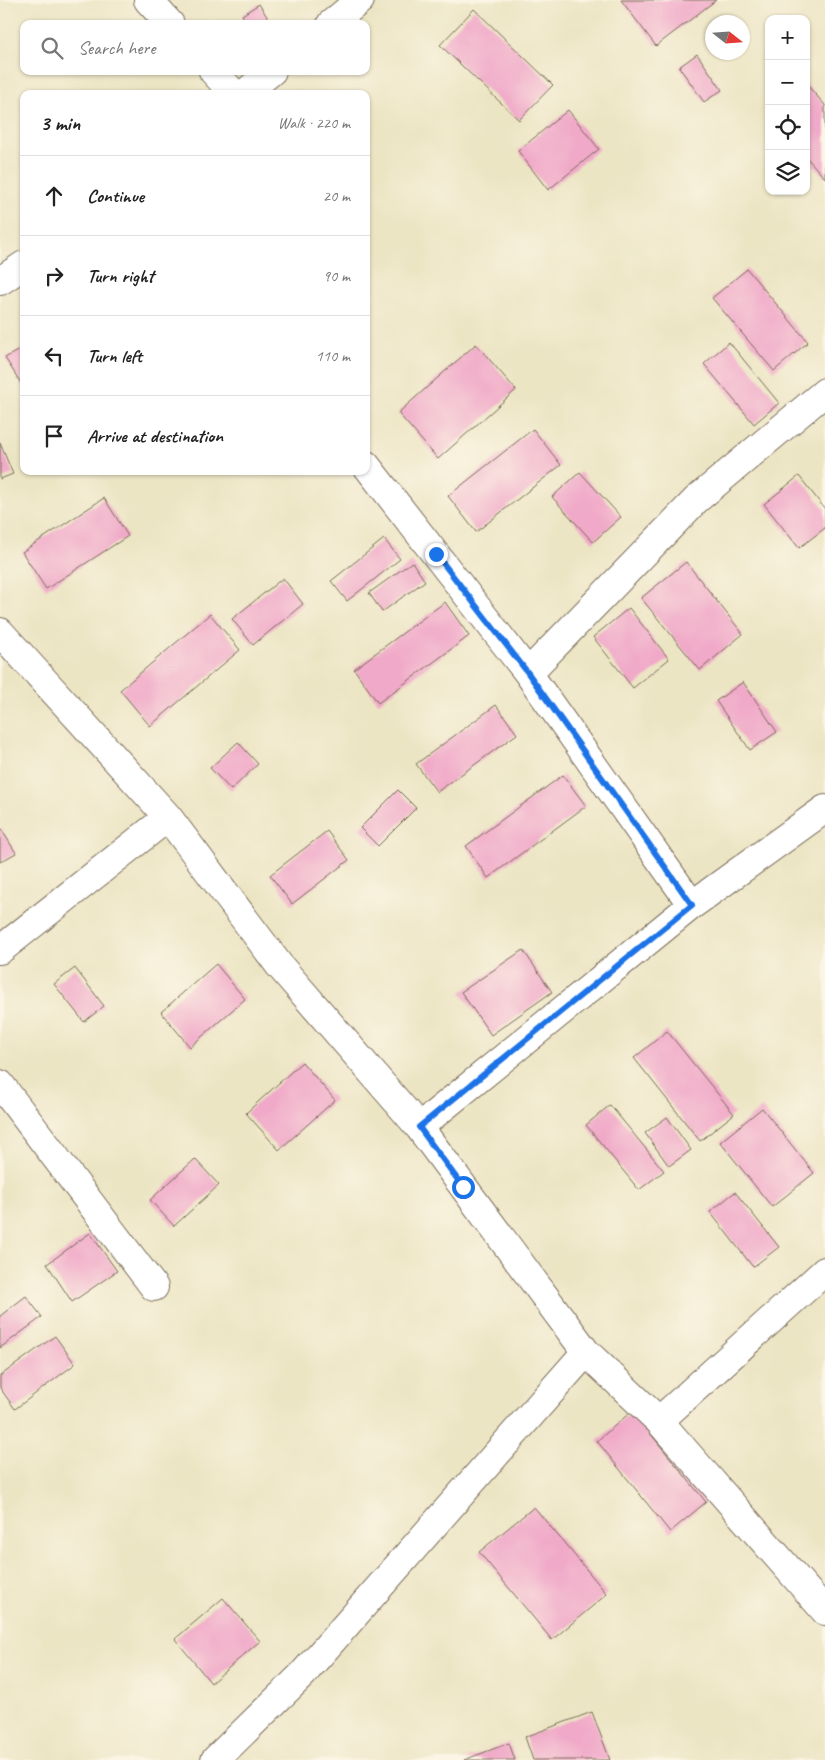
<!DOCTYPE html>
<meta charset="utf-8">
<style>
:root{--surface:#fff;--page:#f2f2f2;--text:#222;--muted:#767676;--line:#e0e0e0}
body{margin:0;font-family:Caveat,sans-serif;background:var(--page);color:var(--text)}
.controls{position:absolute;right:15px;top:15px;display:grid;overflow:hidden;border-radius:10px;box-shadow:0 1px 4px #0004}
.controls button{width:45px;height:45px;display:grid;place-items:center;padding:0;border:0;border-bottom:1px solid var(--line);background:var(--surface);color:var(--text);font:25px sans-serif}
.compass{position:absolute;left:705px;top:15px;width:45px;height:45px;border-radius:50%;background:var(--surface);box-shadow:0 1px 4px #0004;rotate:107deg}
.stop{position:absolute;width:15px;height:15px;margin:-11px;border:4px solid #1a73e8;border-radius:50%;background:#fff}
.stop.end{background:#1a73e8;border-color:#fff;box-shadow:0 1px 5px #0008}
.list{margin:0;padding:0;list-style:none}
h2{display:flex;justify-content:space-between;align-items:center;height:65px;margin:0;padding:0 20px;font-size:21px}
h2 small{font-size:16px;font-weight:400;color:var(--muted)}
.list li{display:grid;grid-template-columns:32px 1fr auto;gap:15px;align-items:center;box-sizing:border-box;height:80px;padding:0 20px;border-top:1px solid var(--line)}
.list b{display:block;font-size:19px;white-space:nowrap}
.list em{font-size:16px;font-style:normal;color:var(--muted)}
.icon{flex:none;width:28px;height:28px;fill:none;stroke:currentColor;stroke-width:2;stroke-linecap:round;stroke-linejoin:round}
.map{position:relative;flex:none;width:825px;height:1760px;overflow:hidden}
.search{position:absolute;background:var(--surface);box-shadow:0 1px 4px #0004;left:20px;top:20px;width:350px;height:55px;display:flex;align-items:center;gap:12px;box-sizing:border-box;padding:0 18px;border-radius:10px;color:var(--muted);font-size:19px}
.panel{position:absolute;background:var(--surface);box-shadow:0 1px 4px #0004;left:20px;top:90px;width:350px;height:385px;border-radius:10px}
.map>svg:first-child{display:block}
</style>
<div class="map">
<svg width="825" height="1760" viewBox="0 0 825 1760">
<rect width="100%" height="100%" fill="#fcf5e5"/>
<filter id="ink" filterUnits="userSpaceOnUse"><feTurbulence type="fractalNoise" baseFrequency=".02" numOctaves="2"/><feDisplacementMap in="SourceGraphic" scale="10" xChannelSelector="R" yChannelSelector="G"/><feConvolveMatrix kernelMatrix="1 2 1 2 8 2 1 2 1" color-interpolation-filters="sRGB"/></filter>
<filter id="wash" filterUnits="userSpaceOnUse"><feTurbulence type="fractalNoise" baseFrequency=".0096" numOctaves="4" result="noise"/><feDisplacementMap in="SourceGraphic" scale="20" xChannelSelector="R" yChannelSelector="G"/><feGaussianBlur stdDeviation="1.12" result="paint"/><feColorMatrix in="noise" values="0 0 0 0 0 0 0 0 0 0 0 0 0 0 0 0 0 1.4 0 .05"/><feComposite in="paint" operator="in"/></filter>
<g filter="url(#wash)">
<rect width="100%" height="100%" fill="#ece5c4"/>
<g id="blocks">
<path fill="#f0a9c8" d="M621,0H716L656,46Z
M259,4L271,23L270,24H248L242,15Z
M474,9L553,85L519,120L440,45Z
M697,54L722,90L704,102L679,67Z
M806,84L825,105V178L806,157Z
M568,110L599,149L548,190L518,151Z
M747,269L808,342L774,371L712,298Z
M729,342L779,403L754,424L704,364Z
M476,344L516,390L438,459L398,413Z
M24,347V388L5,358Z
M533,429L561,465L476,532L448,496Z
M0,443L13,474L0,479Z
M580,472L621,517L593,542L552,497Z
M799,476L825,509V528L799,548L764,504Z
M104,498L128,536L46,589L22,552Z
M384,539L400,559L347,601L331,581Z
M412,562L425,581L382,612L369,593Z
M686,562L743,634L700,670L641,598Z
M283,578L303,604L253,645L232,619Z
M445,602L469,636L378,703L354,669Z
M629,608L669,659L633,688L593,637Z
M210,614L240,650L150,726L120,690Z
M743,682L777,732L750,750L716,701Z
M496,705L517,734L437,792L416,764Z
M238,742L258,764L231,790L210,768Z
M563,775L586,806L488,878L466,846Z
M398,790L416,808L378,846L360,828Z
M0,827L16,853L0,862Z
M327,831L349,860L292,904L270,875Z
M523,950L552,992L491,1035L461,992Z
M216,964L245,999L190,1047L161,1012Z
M75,968L104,1006L84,1022L54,984Z
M667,1031L734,1114L700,1141L634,1058Z
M302,1062L335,1100L279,1150L246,1113Z
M610,1105L664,1171L639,1190L586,1125Z
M762,1108L814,1173L772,1207L720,1142Z
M667,1117L691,1150L669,1166L645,1133Z
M195,1159L219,1185L174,1226L150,1200Z
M735,1192L779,1247L753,1267L710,1212Z
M90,1233L117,1271L72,1302L47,1264Z
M26,1296L42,1317L0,1348V1316Z
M55,1336L75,1364L15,1409L0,1388V1376Z
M632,1411L706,1502L670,1532L597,1441Z
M534,1507L607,1594L552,1640L479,1552Z
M223,1598L260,1641L211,1683L175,1639Z
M592,1712L610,1760H533L525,1737Z
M509,1743L515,1760H464Z"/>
</g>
</g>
<g filter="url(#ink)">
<use href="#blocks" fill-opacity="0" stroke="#796b58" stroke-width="1"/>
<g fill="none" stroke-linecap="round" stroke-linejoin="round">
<defs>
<path id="street" d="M148,0L170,24
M331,24L360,0
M213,71L234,94
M244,94L272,71
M0,281L24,265
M366,465L528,673
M0,632L168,817L279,965L419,1127L692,905L528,673L696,500L825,392
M692,905L825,809
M0,950L168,817
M0,1084L154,1287
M419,1127L586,1352L659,1421
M825,1271L659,1421L825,1611
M215,1760L302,1675L586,1352"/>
</defs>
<use href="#street" stroke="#796b58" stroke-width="30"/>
<use href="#street" stroke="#fff" stroke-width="28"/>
</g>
</g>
<g fill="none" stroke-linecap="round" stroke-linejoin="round" filter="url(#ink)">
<path stroke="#1a73e8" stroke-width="6" d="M436,554L528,673L692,905L419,1127L463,1187"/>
</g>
</svg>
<div class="controls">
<button>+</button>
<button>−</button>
<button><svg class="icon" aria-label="locate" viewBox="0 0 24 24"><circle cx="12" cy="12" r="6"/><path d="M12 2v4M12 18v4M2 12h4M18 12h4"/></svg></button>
<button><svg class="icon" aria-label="layers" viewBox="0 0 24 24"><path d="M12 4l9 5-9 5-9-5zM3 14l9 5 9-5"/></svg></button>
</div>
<svg class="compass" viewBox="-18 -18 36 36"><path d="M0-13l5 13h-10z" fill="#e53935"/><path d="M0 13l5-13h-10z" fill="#767676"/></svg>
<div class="stop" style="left:463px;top:1187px"></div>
<div class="stop end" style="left:436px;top:554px"></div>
<div class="search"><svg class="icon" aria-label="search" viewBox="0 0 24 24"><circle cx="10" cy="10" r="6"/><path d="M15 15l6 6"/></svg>Search here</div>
<section class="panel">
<h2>3 min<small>Walk · 220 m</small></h2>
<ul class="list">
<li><svg class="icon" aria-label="ahead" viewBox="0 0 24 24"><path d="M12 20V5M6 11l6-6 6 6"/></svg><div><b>Continue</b></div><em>20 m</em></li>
<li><svg class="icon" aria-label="right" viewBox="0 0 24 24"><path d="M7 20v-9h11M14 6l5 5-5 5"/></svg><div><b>Turn right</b></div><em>90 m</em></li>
<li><svg class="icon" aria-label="left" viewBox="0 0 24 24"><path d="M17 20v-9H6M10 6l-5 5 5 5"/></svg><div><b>Turn left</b></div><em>110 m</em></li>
<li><svg class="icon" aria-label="arrive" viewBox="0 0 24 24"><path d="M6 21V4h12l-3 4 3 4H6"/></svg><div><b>Arrive at destination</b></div></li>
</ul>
</section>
</div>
